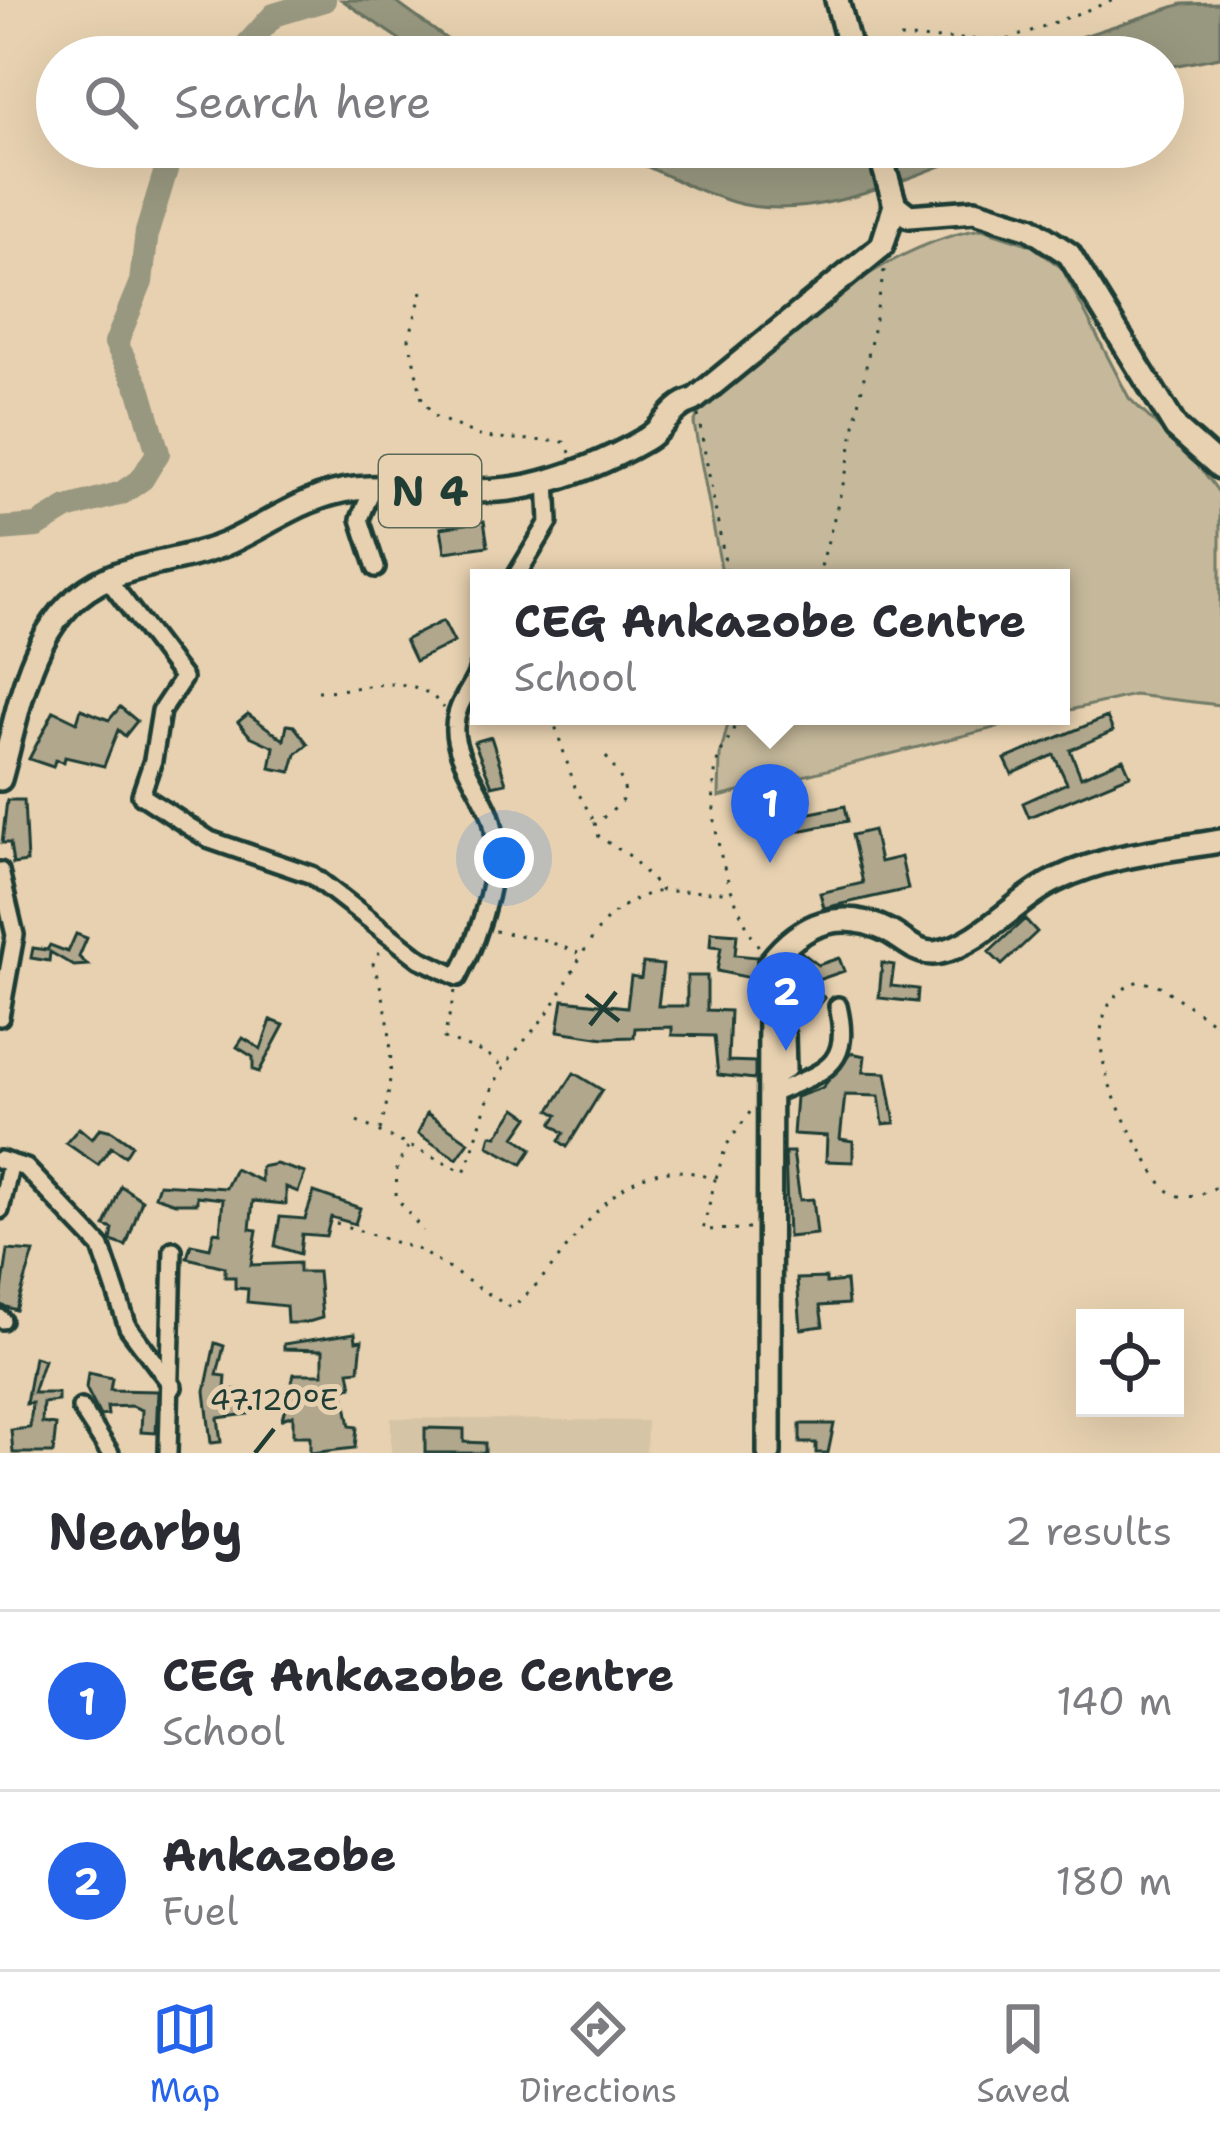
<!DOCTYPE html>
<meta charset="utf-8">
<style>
:root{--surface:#fff;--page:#f7f7f7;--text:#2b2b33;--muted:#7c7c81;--line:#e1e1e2;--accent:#2563eb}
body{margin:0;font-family:"Shantell Sans",sans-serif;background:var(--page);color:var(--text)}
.controls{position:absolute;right:36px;bottom:36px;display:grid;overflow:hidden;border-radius:0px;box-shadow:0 12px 48px #0002}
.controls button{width:108px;height:108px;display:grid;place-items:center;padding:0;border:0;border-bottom:3px solid var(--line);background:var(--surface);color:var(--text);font:60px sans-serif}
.you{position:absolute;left:504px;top:858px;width:42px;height:42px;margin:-30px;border:9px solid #fff;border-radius:50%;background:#1a73e8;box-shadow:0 0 0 18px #1a73e833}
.badge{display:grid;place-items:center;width:78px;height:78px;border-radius:50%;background:var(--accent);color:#fff;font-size:39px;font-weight:700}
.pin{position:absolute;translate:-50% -99px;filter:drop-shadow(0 3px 6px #0008)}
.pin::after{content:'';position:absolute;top:63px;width:42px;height:36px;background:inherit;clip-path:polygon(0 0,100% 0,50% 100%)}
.popup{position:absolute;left:470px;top:569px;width:600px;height:156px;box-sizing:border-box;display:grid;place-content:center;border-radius:0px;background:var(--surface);filter:drop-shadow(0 3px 9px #0005);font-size:39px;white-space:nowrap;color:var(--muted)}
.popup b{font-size:45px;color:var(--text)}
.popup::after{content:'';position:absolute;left:50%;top:100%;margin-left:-24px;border:24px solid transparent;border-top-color:var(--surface)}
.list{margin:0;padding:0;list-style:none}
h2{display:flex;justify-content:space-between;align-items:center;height:156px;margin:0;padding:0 48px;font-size:51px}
h2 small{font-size:39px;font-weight:400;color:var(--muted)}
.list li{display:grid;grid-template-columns:78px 1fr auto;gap:36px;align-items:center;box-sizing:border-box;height:180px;padding:0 48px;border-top:3px solid var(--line)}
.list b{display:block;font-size:45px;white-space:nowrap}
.list p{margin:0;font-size:39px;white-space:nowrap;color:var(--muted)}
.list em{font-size:39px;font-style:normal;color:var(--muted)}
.icon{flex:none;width:66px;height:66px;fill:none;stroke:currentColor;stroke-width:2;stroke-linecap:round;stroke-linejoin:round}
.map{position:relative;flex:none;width:1220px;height:1453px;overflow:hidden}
.search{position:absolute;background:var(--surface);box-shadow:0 12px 48px #0002;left:36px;right:36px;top:36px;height:132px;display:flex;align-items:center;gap:30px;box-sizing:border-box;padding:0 42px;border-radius:66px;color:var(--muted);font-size:45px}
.sheet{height:516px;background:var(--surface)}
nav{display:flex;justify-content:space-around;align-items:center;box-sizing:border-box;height:168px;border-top:3px solid var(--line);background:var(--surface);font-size:33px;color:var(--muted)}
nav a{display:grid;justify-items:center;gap:6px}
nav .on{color:var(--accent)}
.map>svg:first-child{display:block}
</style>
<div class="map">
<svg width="1220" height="1453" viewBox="0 0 1220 1453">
<rect width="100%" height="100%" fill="#e7d1b0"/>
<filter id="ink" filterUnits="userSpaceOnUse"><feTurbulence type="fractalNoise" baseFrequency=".00833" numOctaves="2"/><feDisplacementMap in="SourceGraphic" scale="24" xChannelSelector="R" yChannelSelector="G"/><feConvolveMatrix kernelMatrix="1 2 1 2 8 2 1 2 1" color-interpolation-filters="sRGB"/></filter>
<g filter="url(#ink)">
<path fill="#d6c4a6" d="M391,1418L647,1421L646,1453H391Z"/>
<path fill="#c6b99b" stroke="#727b68" stroke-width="3" d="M982,229L1031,245L1062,268L1129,398L1201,468L1220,494V705L1134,695L1061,712V578H723L694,424L707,391C784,335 887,242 982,229Z
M730,716H1042L719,797L720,756Z"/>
<path fill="#98977f" stroke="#687361" stroke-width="3" d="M342,0H393L448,40L496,57H425Z
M1220,3V57L1163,68V57H1019L1182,4Z
M605,147H701L741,162L800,170L842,164L865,147H992C915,173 816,226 733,202C689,189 646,165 605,147Z"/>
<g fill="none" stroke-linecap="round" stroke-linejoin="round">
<path stroke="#98977f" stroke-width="24" d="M236,57L274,15L324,0
M0,529L37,526L67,508L122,493L142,479L158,453L140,391L116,343L141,282L147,232L173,147"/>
</g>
<path fill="#b0a78d" stroke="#1f3d34" stroke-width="3" d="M484,521L488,546L445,552L441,528Z
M443,621L454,642L415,661L405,640Z
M120,707L137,721L125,736L118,730L104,766L65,757L64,762L55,760L53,767L29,759L54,711L77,722L81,709L109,720Z
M248,714L284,740L287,725L294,726L308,744L296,754L291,772L270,768L274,747L250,736L238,722Z
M1107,717L1113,731L1070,750L1081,777L1123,759L1130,775L1029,817L1023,803L1067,783L1054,755L1012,774L1005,759Z
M491,737L506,783L492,786L474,742Z
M7,800H24L27,862L13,864L10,843H2Z
M845,806L848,821L764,838L761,823Z
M873,830L880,862L901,857L908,889L824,908L820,893L863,883L852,835Z
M1025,919L1037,932L1002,965L989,952Z
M711,932L737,934L735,955L757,957L755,979L717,971L721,947L710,946Z
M76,934L87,938L79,957L88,965L74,966L50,952L49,961L31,958L33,948L47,950L50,945L68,952Z
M801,952L818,965L839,958L844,971L806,984L825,998L808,1019L798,1012L793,1022L785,1018L789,990L785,969Z
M643,963L663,965L658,1006H687V976H707V1010L730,1011L728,1061L755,1062V1079L718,1075L714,1036L672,1035V1027L635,1028L634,1037L604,1038L558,1031L563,1000L627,1007L631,976L641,978Z
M882,963L894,965L891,986L918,989L917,1002L879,998Z
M271,1020L284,1025L259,1072L253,1070V1057L237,1047L243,1038L261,1049Z
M851,1053L865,1056L863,1072L886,1073L895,1123L883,1124L879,1096L845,1095L840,1139L853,1141V1162L826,1161L827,1136L793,1134L796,1097L822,1088Z
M574,1073L602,1090L567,1147L559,1141L564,1133L552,1124L558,1115L550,1110Z
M516,1108L529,1117L515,1137L532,1149L522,1164L488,1146L491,1135L497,1136Z
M427,1113L469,1142L457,1159L418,1134Z
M79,1128L92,1139L100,1128L112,1131L132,1145L125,1156L111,1147L98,1165L66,1143Z
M785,1152H793L800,1200L813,1199L817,1234L788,1237Z
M276,1164L305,1173L298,1192L286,1187V1204L253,1201L250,1229L257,1230L251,1265L299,1263V1272H318L322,1318L305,1323H287L286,1306L247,1302L248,1289L235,1288V1277H225V1267L187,1258L191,1244L210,1248L214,1232L220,1233L223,1199L197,1196V1203H175L155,1196L159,1184L226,1188L235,1169L261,1181V1167Z
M121,1186L142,1200L126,1246L111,1241L113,1229L105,1226Z
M314,1192L360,1208L355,1224L331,1217L326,1236L302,1234L300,1254L275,1246L280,1217L305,1219Z
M8,1250L34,1252L16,1310L0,1305Z
M826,1278V1283L846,1281L848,1304L820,1306L823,1326L801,1329L797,1279Z
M355,1333L356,1341L362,1340L359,1370L349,1371L352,1387L343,1388L350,1426L357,1427L355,1448L310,1453V1436H293V1415L282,1419L294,1374H323V1350L284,1349V1344Z
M215,1343L224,1346L217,1375L226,1376L225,1390L244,1389L248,1414L218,1418L221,1442L211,1443L205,1391Z
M34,1357L44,1360L33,1393H58V1401L43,1403L42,1423L56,1425L53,1453H13L11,1430L30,1428L32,1403L26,1404Z
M88,1373L112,1378L110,1390L158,1391L156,1433L141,1432L142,1410L132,1406L107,1407L108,1415L100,1416L86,1388Z
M800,1424H834L828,1453H816V1443H800Z
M425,1428L464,1429V1442L485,1443V1453H425Z"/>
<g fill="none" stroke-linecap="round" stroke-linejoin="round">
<defs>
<path id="minor" d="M372,490L360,519L376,568
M107,578L183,678L161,711L153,760L141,795L210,840L312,875L420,959L458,977C480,936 506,858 490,814C480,788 453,754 455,727C456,701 473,690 479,668
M515,578L549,522L547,479
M0,871L15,935L0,1017
M769,1081L787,1069L786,1035L771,1027
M769,1095C820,1072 853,1070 838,1006
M0,1160L26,1168L101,1247L128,1327L173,1387
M0,1210L11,1163
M0,1318L2,1320
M81,1408L110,1453
M168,1453L173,1250"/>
<path id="major" d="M837,0L852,57
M895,205L909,216L975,211L1030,228L1069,254L1176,428L1220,467
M0,779C21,706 29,613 108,578C146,561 191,560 230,542C271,523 308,494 355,489C412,483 470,498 528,486C568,477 610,460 646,439C665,428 671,406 694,400L882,246L895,205L878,147
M769,1453L770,963C801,923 842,907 890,932C906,941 920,957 940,952C983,943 1018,897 1058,879C1111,854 1164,851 1220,841"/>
</defs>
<use href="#minor" stroke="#1f3d34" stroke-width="24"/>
<use href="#major" stroke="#1f3d34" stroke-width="30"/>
<path stroke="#1f3d34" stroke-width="3" stroke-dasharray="3 9" stroke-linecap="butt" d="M885,57L900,38L1007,40L1114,0
M422,291L409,339L422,399L434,416L482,437L564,442L571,454
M698,415L728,578
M818,578L846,473L885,266
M318,691C365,692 410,666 444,708
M552,716L575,787L594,821
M737,716C735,735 719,748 716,767C706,824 728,899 759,947
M737,726L750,716
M606,757C633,793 631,799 595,823L599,837L630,856L662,891L731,892
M495,931L545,940L578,953
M1220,974V975
M455,991L444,1038L487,1054L504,1067
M1220,1027L1160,986L1139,981C1067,1009 1114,1106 1142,1151C1150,1165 1160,1189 1176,1195C1191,1200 1209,1193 1220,1184
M357,1121L464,1172C476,1146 480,1119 491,1092C503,1060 531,1036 551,1008C583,960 597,902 662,891
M380,1130C397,1076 393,1017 373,964L381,948
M408,1147L397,1166L396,1197L423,1231
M716,1178L726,1146L753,1108
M336,1223L419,1250L511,1308C577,1259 611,1137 715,1180L703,1230L752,1229"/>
<use href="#minor" stroke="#e7d1b0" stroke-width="15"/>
<use href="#major" stroke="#e7d1b0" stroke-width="21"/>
</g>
</g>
<path fill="none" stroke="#1f3d34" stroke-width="4.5" d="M586,995L619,1021M590,1025L616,992M255,1453L274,1429"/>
<g text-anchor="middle" stroke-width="10" stroke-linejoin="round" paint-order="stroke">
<rect fill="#e7d1b0" stroke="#5b6959" stroke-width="3" x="379" y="455" width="102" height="72" rx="9"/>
<g font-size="42" font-weight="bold" fill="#1f3d34">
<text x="430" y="506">N 4</text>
</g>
</g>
<g font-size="30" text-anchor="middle" fill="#1f3d34" stroke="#e7d1b0" stroke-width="10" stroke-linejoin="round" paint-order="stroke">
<text x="274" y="1410">47.120°E</text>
</g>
</svg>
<div class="controls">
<button><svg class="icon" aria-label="locate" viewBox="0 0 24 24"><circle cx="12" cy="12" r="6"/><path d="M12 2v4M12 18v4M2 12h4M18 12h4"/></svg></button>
</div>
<div class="you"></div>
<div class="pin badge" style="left:770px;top:863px">1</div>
<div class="popup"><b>CEG Ankazobe Centre</b>School</div>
<div class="pin badge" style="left:786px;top:1051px">2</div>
<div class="search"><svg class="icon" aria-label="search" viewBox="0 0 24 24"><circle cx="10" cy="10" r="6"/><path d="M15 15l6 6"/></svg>Search here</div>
</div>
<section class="sheet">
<h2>Nearby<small>2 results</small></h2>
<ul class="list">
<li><span class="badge">1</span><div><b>CEG Ankazobe Centre</b><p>School</p></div><em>140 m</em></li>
<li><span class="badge">2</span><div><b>Ankazobe</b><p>Fuel</p></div><em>180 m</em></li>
</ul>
</section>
<nav>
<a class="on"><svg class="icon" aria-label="map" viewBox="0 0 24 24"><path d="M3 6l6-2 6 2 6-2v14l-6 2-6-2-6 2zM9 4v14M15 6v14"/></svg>Map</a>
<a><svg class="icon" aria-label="directions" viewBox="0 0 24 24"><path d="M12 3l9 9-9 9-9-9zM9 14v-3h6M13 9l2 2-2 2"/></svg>Directions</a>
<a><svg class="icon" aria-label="saved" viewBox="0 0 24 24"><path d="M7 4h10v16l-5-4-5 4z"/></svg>Saved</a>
</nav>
